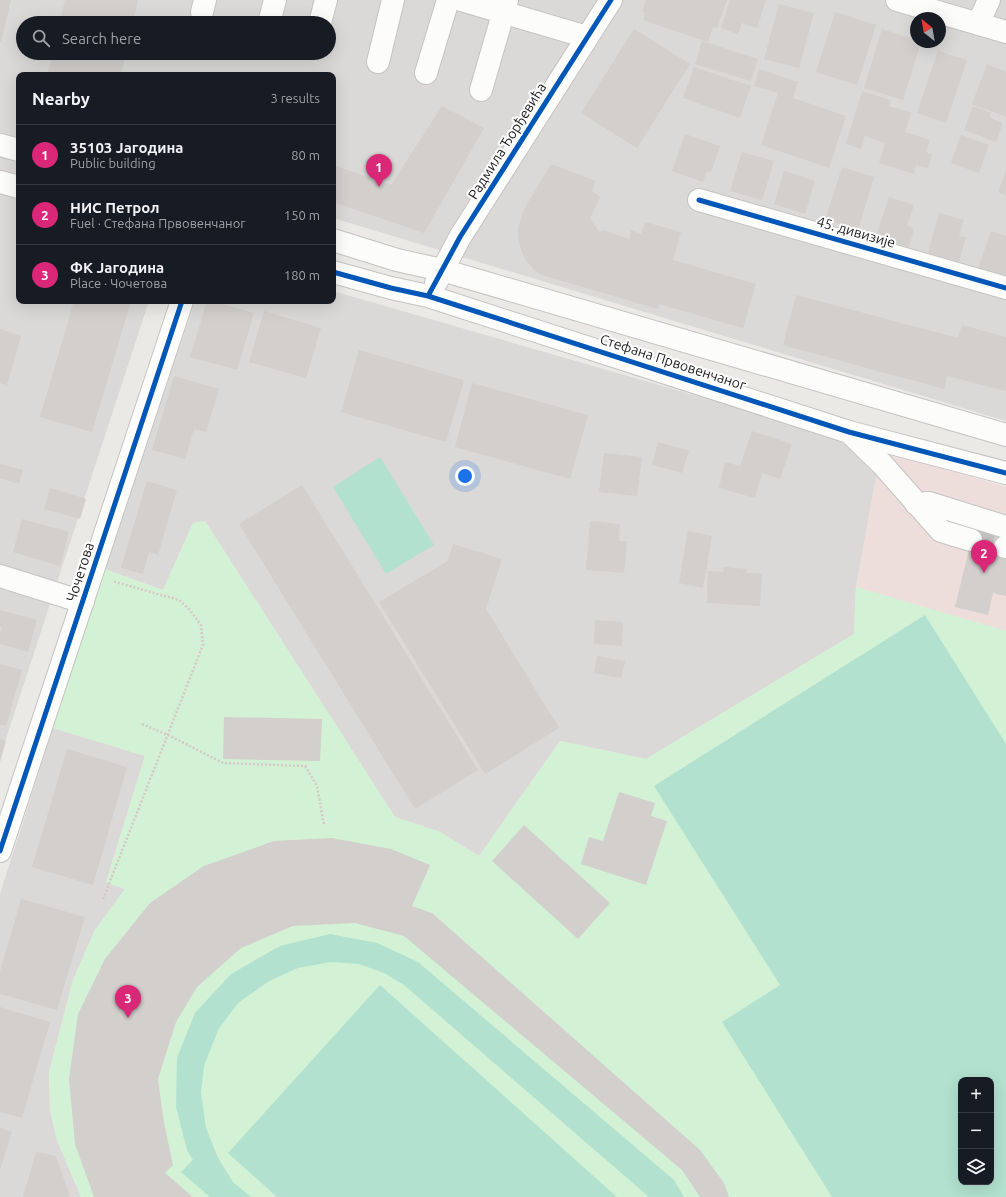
<!DOCTYPE html>
<meta charset="utf-8">
<style>
:root{--surface:#171b24;--page:#20242c;--text:#f1f3f6;--muted:#9ea1a6;--line:#363941;--accent:#db2777}
body{margin:0;font-family:Ubuntu,sans-serif;background:var(--page);color:var(--text)}
.controls{position:absolute;right:12px;bottom:12px;display:grid;overflow:hidden;border-radius:8px;box-shadow:0 4px 16px #0002}
.controls button{width:36px;height:36px;display:grid;place-items:center;padding:0;border:0;border-bottom:1px solid var(--line);background:var(--surface);color:var(--text);font:20px sans-serif}
.compass{position:absolute;left:910px;top:12px;width:36px;height:36px;border-radius:50%;background:var(--surface);box-shadow:0 4px 16px #0002;rotate:329deg}
.you{position:absolute;left:465px;top:476px;width:14px;height:14px;margin:-10px;border:3px solid #fff;border-radius:50%;background:#1a73e8;box-shadow:0 0 0 6px #1a73e833}
.badge{display:grid;place-items:center;width:26px;height:26px;border-radius:50%;background:var(--accent);color:#fff;font-size:13px;font-weight:700}
.pin{position:absolute;translate:-50% -33px;filter:drop-shadow(0 1px 2px #0008)}
.pin::after{content:'';position:absolute;top:21px;width:14px;height:12px;background:inherit;clip-path:polygon(0 0,100% 0,50% 100%)}
.list{margin:0;padding:0;list-style:none}
h2{display:flex;justify-content:space-between;align-items:center;height:52px;margin:0;padding:0 16px;font-size:17px}
h2 small{font-size:13px;font-weight:400;color:var(--muted)}
.list li{display:grid;grid-template-columns:26px 1fr auto;gap:12px;align-items:center;box-sizing:border-box;height:60px;padding:0 16px;border-top:1px solid var(--line)}
.list b{display:block;font-size:15px;white-space:nowrap}
.list p{margin:0;font-size:13px;white-space:nowrap;color:var(--muted)}
.list em{font-size:13px;font-style:normal;color:var(--muted)}
.icon{flex:none;width:22px;height:22px;fill:none;stroke:currentColor;stroke-width:2;stroke-linecap:round;stroke-linejoin:round}
.map{position:relative;flex:none;width:1006px;height:1197px;overflow:hidden}
.search{position:absolute;background:var(--surface);box-shadow:0 4px 16px #0002;left:16px;top:16px;width:320px;height:44px;display:flex;align-items:center;gap:10px;box-sizing:border-box;padding:0 14px;border-radius:22px;color:var(--muted);font-size:15px}
.panel{position:absolute;background:var(--surface);box-shadow:0 4px 16px #0002;left:16px;top:72px;width:320px;height:232px;border-radius:8px}
.map>svg:first-child{display:block}
</style>
<div class="map">
<svg width="1006" height="1197" viewBox="0 0 1006 1197">
<rect width="100%" height="100%" fill="#ebe9e6"/>
<path fill="#dad9d7" fill-rule="evenodd" d="M0,0H1006V421L333,218V75H19V301H149L0,757ZM916,18H940V42H916ZM23,23H329V53H23Z
M333,291L850,440L877,472L856,587L854,634L646,759L560,741L479,856L440,832L395,817L205,521L193,523L163,590L104,569L195,301H333Z
M53,728L145,756L106,882L125,889L95,930L73,980L49,1072L50,1110L57,1140L81,1197H0V894Z"/>
<path fill="#eddddb" d="M850,440L1006,487V631L856,587L877,472Z"/>
<path fill="#d3f1d5" fill-rule="evenodd" d="M205,521L395,817L440,832L479,856L560,741L646,759L854,634L856,587L1006,631V1197H81L57,1140L50,1110L49,1072L73,980L95,930L125,889L106,883L145,756L53,728L104,569L163,590L193,523ZM961,1080H991V1182H961Z"/>
<path fill="#b2e1cf" fill-rule="evenodd" d="M380,457L434,545L386,574L333,487Z
M925,615L1006,744V1197H832L722,1022L780,985L654,786ZM961,1080H991V1182H961Z
M330,934L377,943L418,962L674,1180L684,1197H649L404,985L384,973L359,964L330,962L298,968L269,981L238,1003L218,1030L204,1066L201,1093L206,1128L218,1158L233,1182L251,1197H210L181,1172L193,1160L187,1150L176,1107L177,1058L195,1013L231,974L280,946Z
M380,985L617,1197H277L228,1153Z"/>
<path fill="#d2cfcc" d="M0,0H11L1,42H0Z
M65,0H138L133,23H60Z
M646,0H727L717,28L713,27L708,42L643,20L645,13L642,12Z
M730,0H766L757,28L742,23L738,34L721,28Z
M779,4L814,13L799,68L764,59Z
M835,12L876,25L857,85L816,72Z
M634,29L690,64L637,148L581,113Z
M882,29L916,40V42H921L903,100L864,88Z
M702,41L758,59L751,81L695,64Z
M938,51L967,60L946,123L917,113Z
M53,53H126L121,75H47Z
M987,64L1006,72V117L972,104Z
M694,67L751,86L740,118L683,98Z
M759,69L798,82L793,98L846,116L829,168L761,145L778,93L754,86Z
M862,91L891,100L889,106L911,113L905,132L930,140L926,152L932,154L928,168L916,165L914,174L879,163L885,143L865,136L861,149L846,144Z
M442,106L484,128L424,233L333,202V165L391,185Z
M973,106L991,113L989,117L1003,123L996,142L964,130Z
M685,134L720,146L711,172L707,171L703,182L672,171Z
M961,135L989,145L979,173L951,163Z
M742,152L774,161L762,200L730,191Z
M551,164L596,181L592,191L600,197L590,218L599,232L603,230L629,239L631,230L641,234L645,222L681,232L673,260L756,284L743,328L659,304L658,309L542,275L534,270L526,260L521,250L518,237V228L524,209Z
M842,167L874,177L858,230L825,220Z
M784,171L815,181L805,214L774,204Z
M1006,171V196L998,192Z
M889,197L914,205L907,226L914,229L909,247L876,237Z
M939,213L964,220L959,236L966,237L959,262L928,253Z
M991,231L1006,236V281L977,272Z
M796,295L958,338L962,325L1006,337V391L947,376L944,389L783,345Z
M74,301H131L92,432L40,417Z
M207,301H211L254,313L237,370L190,357Z
M264,311L321,328L306,378L249,362Z
M0,329L21,336L7,385L0,383Z
M359,350L464,380L446,442L341,412Z
M174,376L219,389L206,432L194,429L185,459L152,450Z
M472,383L588,415L570,479L455,447Z
M752,431L792,444L780,479L762,473L755,498L719,488L725,462L740,466Z
M658,442L689,451L682,473L652,465Z
M604,453L642,457L637,496L599,492Z
M0,464L23,470L19,484L0,478Z
M147,481L177,490L158,555L149,552L143,574L121,568Z
M302,485L478,770L415,809L239,524Z
M50,488L86,499L80,519L44,509Z
M22,519L69,532L60,566L13,552Z
M590,521L620,524L619,541H627L624,573L586,570Z
M974,529L1006,538V596L993,593L988,615L955,607Z
M688,531L712,536L703,588L679,583Z
M453,544L502,559L486,609L559,728L485,774L379,602L448,561Z
M724,567L747,569V573L762,574L760,606L707,603L708,571L723,572Z
M0,610L37,620L28,652L0,644V633L2,627H0Z
M595,620L623,622L622,646L594,644Z
M597,656L625,661L621,678L594,673Z
M0,664L22,670L6,726L0,725Z
M224,717L322,719L320,761L223,759Z
M0,739L6,741L0,762Z
M67,749L127,767L93,885L32,867Z
M619,792L655,803L651,816L667,821L646,885L581,864L589,837L603,841Z
M524,825L610,903L578,939L492,861Z
M332,838L391,849L430,865L412,906L432,913L700,1150L724,1183L729,1197H700L682,1170L404,936L355,923L293,926L241,948L197,987L176,1022L158,1079L164,1123L173,1165L165,1173L193,1197H94L75,1144L69,1079L78,1014L105,959L150,903L204,866L274,841Z
M21,899L85,917L57,1010L0,994V972Z
M0,1007L50,1022L22,1118L0,1112Z
M0,1128L12,1132L0,1170Z
M36,1152L56,1156L70,1197H23Z"/>
<g fill="none" stroke-linecap="round" stroke-linejoin="round">
<path stroke="#c2c0be" stroke-width="22" stroke-dasharray="22 11" stroke-linecap="butt" d="M971,540L1005,547"/>
<defs>
<path id="minor" d="M461,0L587,37
M897,0L1006,32
M202,12L205,0
M269,23L275,0
M320,23L326,0
M978,24L989,0
M378,62L393,0
M426,73L448,0
M481,90L507,0
M0,145L19,150
M0,182L19,187
M699,200L1006,288
M333,240L397,260L442,270L1006,435
M333,272L391,288L428,296L849,432L1006,473
M436,283L460,237L611,0
M850,433L882,464L941,531L971,540
M916,504L929,503L1006,527
M1005,547H1006
M0,576L83,602
M0,851L182,301"/>
</defs>
<use href="#minor" stroke="#c4c3c2" stroke-width="24"/>
<path stroke="#d5c8c6" stroke-width="2.5" stroke-dasharray="2 2" stroke-linecap="butt" d="M142,724L168,735L223,763L305,766L317,786L324,825
M103,899L203,645L201,625L189,609L179,600L112,581"/>
<use href="#minor" stroke="#fcfcfb" stroke-width="22"/>
<defs>
<path id="cycleway" d="M699,200L1006,288
M333,272L391,288L428,296L849,432L1006,473
M428,296L460,237L611,0
M0,851L182,301"/>
</defs>
<use href="#cycleway" stroke="#fff" stroke-width="8"/>
<use href="#cycleway" stroke="#0057b8" stroke-width="5"/>
</g>
<g text-anchor="middle" stroke-width="4" stroke-linejoin="round" paint-order="stroke">
<g font-size="14" fill="#1d1d1d" stroke="#fff">
<text transform="translate(507 141) rotate(-58)" y="5">Радмила Ђорђевића</text>
<text transform="translate(856 232) rotate(16)" y="5">45. дивизије</text>
<text transform="translate(673 362) rotate(18)" y="5">Стефана Првовенчаног</text>
<text transform="translate(80 572) rotate(-72)" y="5">Чочетова</text>
</g>
</g>
</svg>
<div class="controls">
<button>+</button>
<button>−</button>
<button><svg class="icon" aria-label="layers" viewBox="0 0 24 24"><path d="M12 4l9 5-9 5-9-5zM3 14l9 5 9-5"/></svg></button>
</div>
<svg class="compass" viewBox="-18 -18 36 36"><path d="M0-13l5 13h-10z" fill="#e53935"/><path d="M0 13l5-13h-10z" fill="#9ea1a6"/></svg>
<div class="you"></div>
<div class="pin badge" style="left:379px;top:187px">1</div>
<div class="pin badge" style="left:984px;top:573px">2</div>
<div class="pin badge" style="left:128px;top:1018px">3</div>
<div class="search"><svg class="icon" aria-label="search" viewBox="0 0 24 24"><circle cx="10" cy="10" r="6"/><path d="M15 15l6 6"/></svg>Search here</div>
<section class="panel">
<h2>Nearby<small>3 results</small></h2>
<ul class="list">
<li><span class="badge">1</span><div><b>35103 Јагодина</b><p>Public building</p></div><em>80 m</em></li>
<li><span class="badge">2</span><div><b>НИС Петрол</b><p>Fuel · Стефана Првовенчаног</p></div><em>150 m</em></li>
<li><span class="badge">3</span><div><b>ФК Јагодина</b><p>Place · Чочетова</p></div><em>180 m</em></li>
</ul>
</section>
</div>
